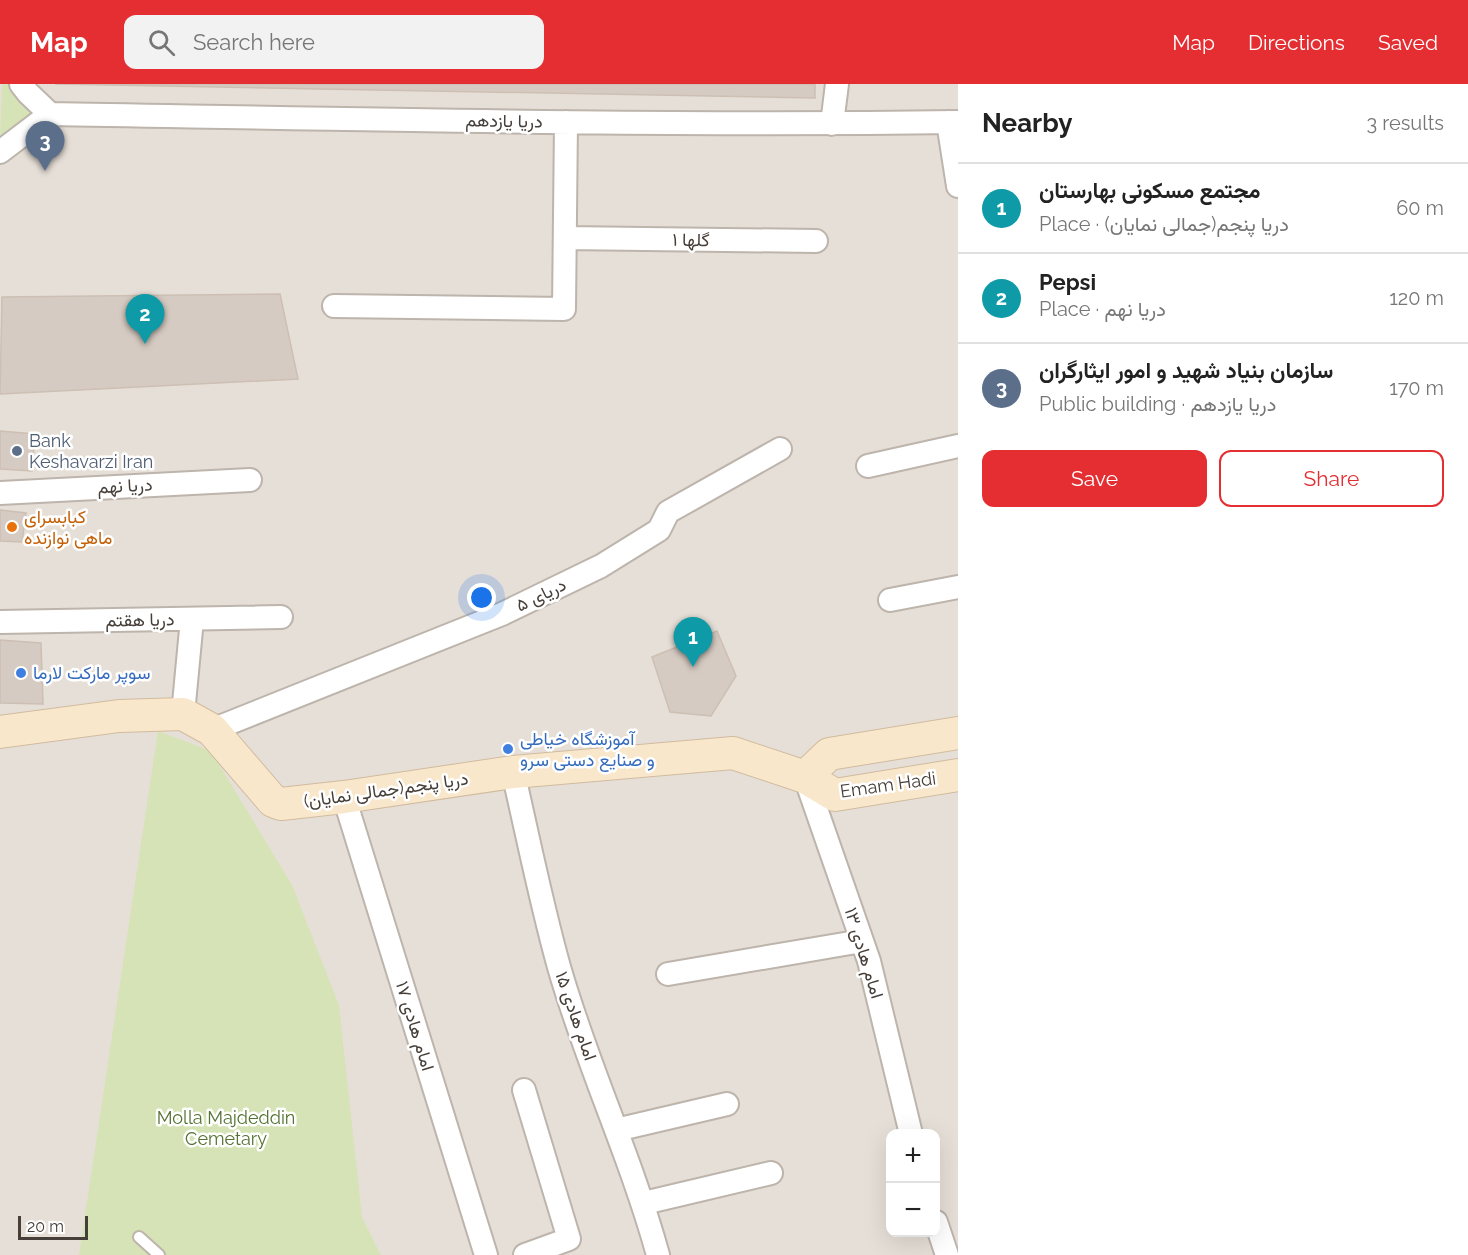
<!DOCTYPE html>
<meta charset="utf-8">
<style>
:root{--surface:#fff;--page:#f2f2f2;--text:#222;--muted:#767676;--line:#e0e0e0;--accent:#e42e32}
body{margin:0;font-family:Raleway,Vazirmatn,sans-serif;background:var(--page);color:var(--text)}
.controls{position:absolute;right:18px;bottom:18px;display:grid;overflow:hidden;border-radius:12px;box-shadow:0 6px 24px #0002}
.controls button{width:54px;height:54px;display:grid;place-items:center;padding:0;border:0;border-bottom:2px solid var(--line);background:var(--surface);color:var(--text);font:30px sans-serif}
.scale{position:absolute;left:18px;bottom:15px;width:70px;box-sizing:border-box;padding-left:6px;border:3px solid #463e38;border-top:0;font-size:16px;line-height:21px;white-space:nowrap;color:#463e38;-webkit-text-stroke:4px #fff;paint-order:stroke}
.you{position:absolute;left:482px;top:514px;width:21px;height:21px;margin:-15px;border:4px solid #fff;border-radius:50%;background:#1a73e8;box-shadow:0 0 0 9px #1a73e833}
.badge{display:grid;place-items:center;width:39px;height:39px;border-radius:50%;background:var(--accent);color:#fff;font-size:20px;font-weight:700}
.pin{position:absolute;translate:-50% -50px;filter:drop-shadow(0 2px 3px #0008)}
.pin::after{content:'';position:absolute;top:32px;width:21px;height:18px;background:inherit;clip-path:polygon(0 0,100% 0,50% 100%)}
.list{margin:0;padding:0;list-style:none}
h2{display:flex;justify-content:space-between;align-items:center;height:78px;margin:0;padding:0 24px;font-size:26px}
h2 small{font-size:20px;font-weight:400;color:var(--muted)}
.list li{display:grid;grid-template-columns:39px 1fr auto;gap:18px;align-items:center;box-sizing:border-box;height:90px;padding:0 24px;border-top:2px solid var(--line)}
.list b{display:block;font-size:22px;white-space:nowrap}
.list p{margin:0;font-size:20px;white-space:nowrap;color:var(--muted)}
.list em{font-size:20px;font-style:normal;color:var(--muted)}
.actions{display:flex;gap:12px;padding:18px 24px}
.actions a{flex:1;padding:14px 0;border:2px solid var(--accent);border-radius:12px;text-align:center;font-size:21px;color:var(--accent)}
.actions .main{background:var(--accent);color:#fff}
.icon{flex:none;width:33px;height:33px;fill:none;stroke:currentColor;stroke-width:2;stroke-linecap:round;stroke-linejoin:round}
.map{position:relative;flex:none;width:958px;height:1171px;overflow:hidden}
header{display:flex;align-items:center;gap:36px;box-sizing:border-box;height:84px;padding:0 30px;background:var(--accent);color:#fff}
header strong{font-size:28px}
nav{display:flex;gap:33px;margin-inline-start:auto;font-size:21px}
.search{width:420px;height:54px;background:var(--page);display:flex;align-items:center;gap:15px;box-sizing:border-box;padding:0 21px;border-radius:12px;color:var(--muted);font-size:22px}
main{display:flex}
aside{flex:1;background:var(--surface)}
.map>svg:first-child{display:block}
</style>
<header>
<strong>Map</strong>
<div class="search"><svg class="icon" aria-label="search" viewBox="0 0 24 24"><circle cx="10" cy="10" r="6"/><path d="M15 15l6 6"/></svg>Search here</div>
<nav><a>Map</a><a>Directions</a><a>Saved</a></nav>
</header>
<main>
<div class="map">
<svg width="958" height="1171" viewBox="0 0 958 1171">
<rect width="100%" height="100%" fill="#f3eee9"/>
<path fill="#e6dfd7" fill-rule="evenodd" d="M0,0H958V1171H0ZM890,1050H936V1148H890Z"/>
<path fill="#d6e3b6" d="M2,0H9L19,13L38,30L0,57Z
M158,647L211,667L292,801L339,921L362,1133L381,1171H79Z"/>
<path fill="#d6cbc2" stroke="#cdbfb3" stroke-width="1.5" d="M55,0H815V14Z
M280,210L298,295L0,310L2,213Z
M0,347L35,350L32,387L0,385Z
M0,426L26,429L22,458L0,457Z
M717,547L736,592L711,632L670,628L652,573Z
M0,556L41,559L43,620L0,619Z"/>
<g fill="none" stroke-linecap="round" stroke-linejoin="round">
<defs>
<path id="service" d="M139,1153L159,1171"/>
<path id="minor" d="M21,0L28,9L50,30
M50,30C353,35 655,42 958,38
M948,38L958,102
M832,40L837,0
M0,68L50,30
M565,154L816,157
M334,222L564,225L566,38
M868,382L958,362
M0,409L250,396
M890,516L958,503
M0,538L281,533
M183,630L192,535
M212,646L502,530L601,482L659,446L668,428L780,365
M513,688C528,753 541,819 559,883C587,981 631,1073 658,1171
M805,693L869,877L911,1050
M344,713L486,1171
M668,890L862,857
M524,1006L569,1155L525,1171
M616,1046L727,1020
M644,1119L771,1089
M936,1138L947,1171"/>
<path id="secondary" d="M0,648L119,632L183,630L212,646L273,717L281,720L344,713L513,688L733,669L805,693L835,711L958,691
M805,693L829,670L958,649"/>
</defs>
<use href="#service" stroke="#bdb4ac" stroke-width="14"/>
<use href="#minor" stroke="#bdb4ac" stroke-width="26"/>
<use href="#secondary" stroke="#d1bb9f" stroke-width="34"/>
<use href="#service" stroke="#fff" stroke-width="10"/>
<use href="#minor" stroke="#fff" stroke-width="22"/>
<use href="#secondary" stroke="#f9e7cc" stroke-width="32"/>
</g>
<circle fill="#5c6f8a" stroke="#fff" stroke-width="2" cx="17" cy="367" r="6"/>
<circle fill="#e8710a" stroke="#fff" stroke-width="2" cx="12" cy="443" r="6"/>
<g fill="#3f7fe0" stroke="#fff" stroke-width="2">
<circle cx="21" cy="589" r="6"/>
<circle cx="508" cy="665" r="6"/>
</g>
<g text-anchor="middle" stroke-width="5" stroke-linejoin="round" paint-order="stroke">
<g font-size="18" fill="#463e38" stroke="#fff">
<text transform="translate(504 37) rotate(1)" y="6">دریا یازدهم</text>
<text transform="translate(691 156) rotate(1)" y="6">گلها ۱</text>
<text transform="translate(125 402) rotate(-3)" y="6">دریا نهم</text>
<text transform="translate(541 511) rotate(-26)" y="6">دریای ۵</text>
<text transform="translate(140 536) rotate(-1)" y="6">دریا هقتم</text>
<text transform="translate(888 701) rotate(-8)" y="6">Emam Hadi</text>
<text transform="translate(386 706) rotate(-8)" y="6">دریا پنجم(جمالی نمایان)</text>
<text transform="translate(864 869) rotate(73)" y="6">امام هادی ١٣</text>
<text transform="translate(576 932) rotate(71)" y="6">امام هادی ۱۵</text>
<text transform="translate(415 942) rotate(73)" y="6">امام هادی ۱۷</text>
</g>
<g font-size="18" fill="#4e5e75" stroke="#fff" text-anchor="start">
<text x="29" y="363">Bank<tspan x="29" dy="21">Keshavarzi Iran</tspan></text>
</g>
<g font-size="18" fill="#c56008" stroke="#fff" text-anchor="start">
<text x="24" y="439">کبابسرای<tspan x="24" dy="21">ماهی نوازنده</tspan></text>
</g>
<g font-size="18" fill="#366cbe" stroke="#fff" text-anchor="start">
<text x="33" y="595">سوپر مارکت لارما</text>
<text x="520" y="661">آموزشگاه خیاطی<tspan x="520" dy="21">و صنایع دستی سرو</tspan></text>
</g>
<g font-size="18" fill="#547231" stroke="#fff">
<text x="226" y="1040">Molla Majdeddin<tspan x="226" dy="21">Cemetary</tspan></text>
</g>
</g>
</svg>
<div class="controls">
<button>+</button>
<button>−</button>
</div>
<div class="scale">20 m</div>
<div class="you"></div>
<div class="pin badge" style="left:693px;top:583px;background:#0f9aa8">1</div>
<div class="pin badge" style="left:145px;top:260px;background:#0f9aa8">2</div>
<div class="pin badge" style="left:45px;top:87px;background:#5c6f8a">3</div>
</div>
<aside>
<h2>Nearby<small>3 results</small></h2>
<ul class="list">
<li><span class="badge" style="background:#0f9aa8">1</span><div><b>مجتمع مسکونی بهارستان</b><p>Place · دریا پنجم(جمالی نمایان)</p></div><em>60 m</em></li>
<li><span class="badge" style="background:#0f9aa8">2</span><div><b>Pepsi</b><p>Place · دریا نهم</p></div><em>120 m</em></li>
<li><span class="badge" style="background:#5c6f8a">3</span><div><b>سازمان بنیاد شهید و امور ایثارگران</b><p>Public building · دریا یازدهم</p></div><em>170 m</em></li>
</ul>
<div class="actions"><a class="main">Save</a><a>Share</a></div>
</aside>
</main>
